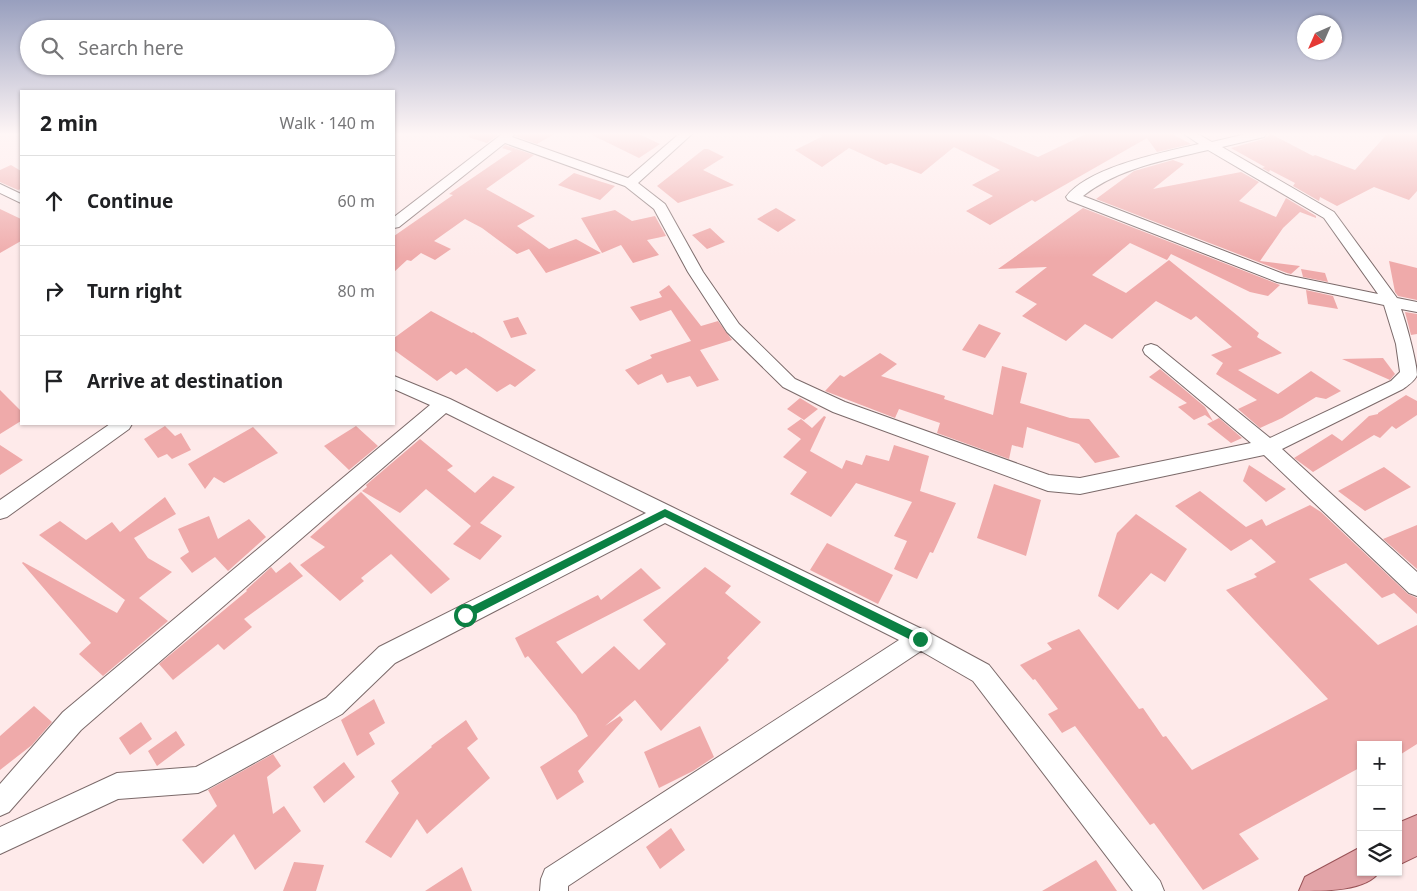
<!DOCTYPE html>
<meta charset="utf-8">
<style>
:root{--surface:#fff;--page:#f2f2f2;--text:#202124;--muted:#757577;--line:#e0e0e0}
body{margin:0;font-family:"Noto Sans",sans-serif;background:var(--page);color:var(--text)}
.controls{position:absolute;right:15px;bottom:15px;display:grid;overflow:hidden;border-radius:0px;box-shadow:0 1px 4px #0004}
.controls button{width:45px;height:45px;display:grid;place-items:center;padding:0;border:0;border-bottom:1px solid var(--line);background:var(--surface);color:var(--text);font:25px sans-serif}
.compass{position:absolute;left:1297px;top:15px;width:45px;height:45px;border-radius:50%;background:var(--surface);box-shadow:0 1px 4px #0004;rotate:225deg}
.stop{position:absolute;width:15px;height:15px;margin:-11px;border:4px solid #0b8043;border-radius:50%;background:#fff}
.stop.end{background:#0b8043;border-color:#fff;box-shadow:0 1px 5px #0008}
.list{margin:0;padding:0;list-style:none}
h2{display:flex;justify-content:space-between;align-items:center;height:65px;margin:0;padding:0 20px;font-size:21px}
h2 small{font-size:16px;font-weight:400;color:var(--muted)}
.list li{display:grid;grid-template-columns:32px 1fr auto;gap:15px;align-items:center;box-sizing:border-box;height:90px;padding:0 20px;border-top:1px solid var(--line)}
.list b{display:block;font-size:19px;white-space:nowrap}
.list em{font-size:16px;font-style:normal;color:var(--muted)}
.icon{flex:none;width:28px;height:28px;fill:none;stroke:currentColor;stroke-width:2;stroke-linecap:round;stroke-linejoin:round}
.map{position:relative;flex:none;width:1417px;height:891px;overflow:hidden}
.search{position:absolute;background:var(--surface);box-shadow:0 1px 4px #0004;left:20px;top:20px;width:375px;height:55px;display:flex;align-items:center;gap:12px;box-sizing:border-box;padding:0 18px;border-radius:28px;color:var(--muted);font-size:19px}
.panel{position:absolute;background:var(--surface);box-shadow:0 1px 4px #0004;left:20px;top:90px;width:375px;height:335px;border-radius:0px}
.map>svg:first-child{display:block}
</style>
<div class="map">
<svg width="1417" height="891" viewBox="0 0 1417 891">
<rect width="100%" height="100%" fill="#feeaea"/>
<path fill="#efaaaa" d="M469,134H499L487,143L468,137Z
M517,134H554L537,144L515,136Z
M590,134H639L660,144L639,158Z
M818,134H984L1038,157L1086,134H1172L1191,144L1157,152L1147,138L1035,202L1032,200L990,225L966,211L993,196L972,185L1000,170L954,147L921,174L891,163L886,165L849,148L822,167L795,150L823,136Z
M1271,134L1313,156L1315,155L1355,170L1387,134H1417V191L1409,200L1374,187L1337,206L1320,197L1319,201L1293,186L1295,183L1270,170L1269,172L1262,168L1265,167L1231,148L1264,139Z
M505,145L534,155L486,189L535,216L517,226L549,249L576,239L601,253L546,273L529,249L517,254L482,228L465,219L434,241L451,249L435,260L421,253L411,261L407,260L394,272V236L453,195L449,194L512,151L502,148Z
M704,149H708L724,157L703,170L734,185L678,203L657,186Z
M1173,160L1184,164L1153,189L1241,172L1259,182L1239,201L1276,217L1286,198L1316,216V218L1300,212L1283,228L1260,261L1300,266L1291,274L1287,273L1096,199L1134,171Z
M11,165L21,171V189L18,190L0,182V170Z
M574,173L602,182L615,186L600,200L558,185Z
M776,208L796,220L778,232L757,219Z
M1083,208L1280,285L1268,296L1250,292L1171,254L1167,260L1130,243L1092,275L1126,293L1169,260L1259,333L1257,337L1282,353L1238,370L1278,394L1311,371L1341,391L1326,399L1316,397L1282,418L1260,428L1238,409L1257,400L1216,374L1223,363L1211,355L1232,347L1196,316L1191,320L1156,301L1112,339L1085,324L1066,341L1022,316L1037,304L1015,292L1047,267L998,269Z
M0,209L21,219V241L0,253Z
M615,210L632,221L655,216L666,236L647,240L659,255L633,263L621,245L602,253L581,218Z
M710,228L725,242L707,249L692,235Z
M1389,261L1417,268V300L1398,296L1395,292Z
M1301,269L1325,273L1328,282L1303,277Z
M669,285L701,326L718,321L732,340L700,350L719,380L697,387L690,376L667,383L662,374L638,385L625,370L652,358L650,355L691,341L671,310L640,321L630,307L662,297L659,292Z
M1306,290L1333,296L1338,309L1308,304Z
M431,311L472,333L473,332L536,370L515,387L510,384L497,392L466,368L456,375L451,371L437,381L394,350V338Z
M1405,312L1417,314V334L1411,335Z
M518,317L527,334L511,338L503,321Z
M979,324L1001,333L985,358L962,350Z
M880,353L897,364L881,376L945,396L944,399L993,415L1002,366L1027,373L1020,403L1070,418L1089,419L1120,457L1095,463L1079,444L1027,427L1023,448L1012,445L1009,459L937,433L940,423L899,409L895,418L825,391L840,375L844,377Z
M1383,358L1395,374L1390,380L1342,359Z
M1160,369L1205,407L1213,421L1219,418L1242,438L1231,443L1207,424L1213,421L1205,415L1194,420L1178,407L1187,403L1149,377Z
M0,390L21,411V421L0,434Z
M1406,395L1417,401V415L1396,429L1392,426L1380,438L1374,435L1313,472L1294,458L1332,434L1342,441L1369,416L1378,414V413Z
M800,398L818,409L804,420L787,409Z
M824,416L826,417L810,451L842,469L846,460L862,465L866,455L889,461L894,445L929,456L920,491L956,503L933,553L930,552L917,579L894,569L907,541L894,536L912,502L856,483L831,517L790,494L807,472L783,457L801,439L787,429L801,419L812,428Z
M165,426L175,436L181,433L191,450L172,459L167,454L158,458L144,439Z
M356,426L378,446L349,470L324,446Z
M253,427L278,453L224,483L214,477L205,489L188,464Z
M420,439L453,466L447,470L475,493L493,476L515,487L480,523L502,536L480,560L453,544L471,526L426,489L400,513L362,491L367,487L366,485Z
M0,445L23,460L0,475Z
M1249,465L1286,489L1266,502L1243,481Z
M1384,467L1411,487L1365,511L1338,491Z
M994,484L1041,500L1026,556L977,538Z
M1200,491L1246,527L1262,519L1266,526L1310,505L1321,512L1408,594L1417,598V614L1394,593L1382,598L1346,563L1309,579L1378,645L1417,625V744L1398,756V745H1361V767L1239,834L1259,859L1203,890L1154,823L1150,825L1075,726L1062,733L1048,714L1058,709L1035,679L1033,680L1020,665L1052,649L1047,643L1079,629L1139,709L1143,708L1163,737L1166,736L1192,770L1328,699L1226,590L1257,577L1254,574L1276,562L1251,539L1231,551L1175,506Z
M361,492L440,569L450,579L431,594L391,554L361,578L364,581L340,601L300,565L325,547L310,537Z
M165,497L176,514L134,538L148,558L172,572L139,598L168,621L103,676L79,654L91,643L22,563L23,562L117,613L125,600L39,535L60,521L86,540L112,522L120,532Z
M1136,514L1187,549L1165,582L1151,573L1118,610L1098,596L1117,533Z
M209,516L218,539L249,519L266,537L228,571L215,557L192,573L180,558L189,552L178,529Z
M1417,525V569L1383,539Z
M827,543L893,575L878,604L810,570Z
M290,562L303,576L244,619L252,627L224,650L218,644L173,680L159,664L247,591L246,590L271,567L276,573Z
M705,567L731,586L725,593L761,622L727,658L729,660L661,731L635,700L605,726L620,716L623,720L578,771L584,782L557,800L540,767L588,736L576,715L528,656L525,658L515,638L598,595L601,600L641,568L661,588L556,642L582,674L614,646L639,670L666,644L643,620Z
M374,699L385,723L369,733L375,744L357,756L341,720Z
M34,706L52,722L32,745L0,770V736Z
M466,720L478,739L467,748L490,778L427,834L417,819L391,858L365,842L399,793L391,781L432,747L431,746Z
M141,722L152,739L130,755L119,738Z
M700,726L714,757L693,771L659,788L644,752Z
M176,731L185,745L157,766L148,751Z
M273,754L281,766L267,777L273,814L284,806L301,831L255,870L234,834L203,864L182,840L217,806L208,790Z
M344,762L355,777L324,803L313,787Z
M671,828L685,850L660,869L646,847Z
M1096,860L1117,891H1042Z
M294,862L324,865L316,891H283Z
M462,867L472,891H425Z"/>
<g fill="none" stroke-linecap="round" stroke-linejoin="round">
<defs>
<path id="street" d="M502,134H515L512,137L628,178L679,134H692L638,183L665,204L703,272L739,324L795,379L845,402L1049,475L1080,478L1251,443L1145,354L1143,350L1145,346L1151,344L1157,346L1270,438L1391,381L1400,372L1396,344L1384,305L1277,282L1068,200L1066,197C1088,167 1164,152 1199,144L1184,134H1198L1212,142L1246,134H1266L1264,137L1222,147L1334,212L1397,298L1417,302V312L1401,309C1406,322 1417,363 1417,375C1415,381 1407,386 1403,389L1282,449L1417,572V596L1409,593L1264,455L1080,494L1048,491L833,412L783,387L727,332L688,272L654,209L625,186L505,143L399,227L394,228V217ZM1208,150L1324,218L1378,294L1286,275L1083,196C1118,168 1166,160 1208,150Z
M0,184L21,194V203L0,193Z
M394,376L450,399L672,507L928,632L989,665L1160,881L1164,891H1133L973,681L921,651L568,886V891H540L541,879L545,869L899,640L665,523L395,663L342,714L207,789L198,793L118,799L0,854V827L117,773L196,767L326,698L379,647L646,513L446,413L81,730L9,812L0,816V784L63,712L430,405L394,389Z
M110,424H132L129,429L7,517L0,519V500Z"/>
<path id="primary" d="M1417,815V856L1398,865V823Z
M1361,847V872H1379C1367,891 1324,891 1299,891L1305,877Z"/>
</defs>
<use href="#street" stroke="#7b6a6a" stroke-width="2"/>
<use href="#primary" stroke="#995357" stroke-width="2"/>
<use href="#street" fill="#fff" fill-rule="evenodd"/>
<use href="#primary" fill="#e3a4a8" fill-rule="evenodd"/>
</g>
<linearGradient id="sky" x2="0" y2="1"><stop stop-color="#989fbe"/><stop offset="0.52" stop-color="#fff6f6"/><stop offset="1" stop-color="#fff6f6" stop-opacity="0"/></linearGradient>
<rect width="1417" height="258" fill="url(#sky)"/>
<path fill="#0b8043" d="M665,509L924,636V643H917L665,517L468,618H461V612Z"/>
</svg>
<div class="controls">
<button>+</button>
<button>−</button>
<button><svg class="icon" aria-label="layers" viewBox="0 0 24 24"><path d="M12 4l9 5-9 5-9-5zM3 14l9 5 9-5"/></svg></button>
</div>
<svg class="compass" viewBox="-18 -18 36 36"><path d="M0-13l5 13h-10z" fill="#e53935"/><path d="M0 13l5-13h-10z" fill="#757577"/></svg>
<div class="stop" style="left:465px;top:615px"></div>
<div class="stop end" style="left:920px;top:639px"></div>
<div class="search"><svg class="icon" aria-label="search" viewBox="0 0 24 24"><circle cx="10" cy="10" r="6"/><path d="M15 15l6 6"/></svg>Search here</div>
<section class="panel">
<h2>2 min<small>Walk · 140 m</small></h2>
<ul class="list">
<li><svg class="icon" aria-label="ahead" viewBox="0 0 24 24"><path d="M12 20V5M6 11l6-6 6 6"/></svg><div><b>Continue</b></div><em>60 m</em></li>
<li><svg class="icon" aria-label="right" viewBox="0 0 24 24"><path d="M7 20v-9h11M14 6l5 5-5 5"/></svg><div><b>Turn right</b></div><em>80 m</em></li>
<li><svg class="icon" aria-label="arrive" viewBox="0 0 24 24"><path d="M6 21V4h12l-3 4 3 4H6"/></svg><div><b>Arrive at destination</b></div></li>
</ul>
</section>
</div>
